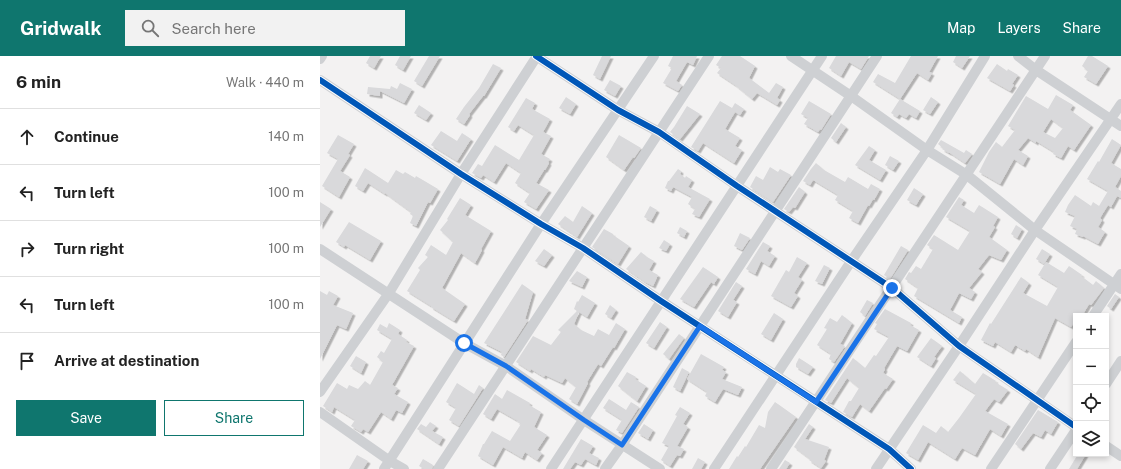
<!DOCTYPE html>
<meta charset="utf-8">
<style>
:root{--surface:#fff;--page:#f2f2f2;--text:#222;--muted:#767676;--line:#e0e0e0;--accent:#0f766e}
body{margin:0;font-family:"Public Sans",sans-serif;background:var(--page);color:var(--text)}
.controls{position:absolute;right:12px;bottom:12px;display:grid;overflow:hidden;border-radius:0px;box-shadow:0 2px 6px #0003}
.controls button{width:36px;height:36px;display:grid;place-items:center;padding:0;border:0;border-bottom:1px solid var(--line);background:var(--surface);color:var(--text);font:20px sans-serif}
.stop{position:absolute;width:12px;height:12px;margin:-9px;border:3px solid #1a73e8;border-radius:50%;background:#fff}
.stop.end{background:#1a73e8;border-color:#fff;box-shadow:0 1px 4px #0008}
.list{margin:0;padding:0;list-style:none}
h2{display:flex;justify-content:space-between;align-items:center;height:52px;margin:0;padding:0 16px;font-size:17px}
h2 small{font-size:13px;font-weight:400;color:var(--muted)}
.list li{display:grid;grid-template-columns:26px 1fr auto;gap:12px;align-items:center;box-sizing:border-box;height:56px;padding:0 16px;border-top:1px solid var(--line)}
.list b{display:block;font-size:15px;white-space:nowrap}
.list em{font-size:13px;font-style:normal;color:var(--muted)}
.actions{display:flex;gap:8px;padding:12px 16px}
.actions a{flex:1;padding:9px 0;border:1px solid var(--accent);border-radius:0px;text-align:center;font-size:14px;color:var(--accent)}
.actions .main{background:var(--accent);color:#fff}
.icon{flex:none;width:22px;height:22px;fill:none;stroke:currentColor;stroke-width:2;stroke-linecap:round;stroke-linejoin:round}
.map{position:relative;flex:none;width:801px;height:413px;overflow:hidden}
header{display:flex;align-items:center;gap:24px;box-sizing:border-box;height:56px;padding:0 20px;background:var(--accent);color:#fff}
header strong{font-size:19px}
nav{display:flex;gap:22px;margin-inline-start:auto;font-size:14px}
.search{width:280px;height:36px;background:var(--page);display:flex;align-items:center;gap:10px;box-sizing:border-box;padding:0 14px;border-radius:0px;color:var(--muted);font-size:15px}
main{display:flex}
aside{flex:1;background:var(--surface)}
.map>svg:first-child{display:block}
</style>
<header>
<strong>Gridwalk</strong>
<div class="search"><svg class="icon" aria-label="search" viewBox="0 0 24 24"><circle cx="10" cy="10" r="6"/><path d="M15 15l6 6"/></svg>Search here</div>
<nav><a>Map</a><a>Layers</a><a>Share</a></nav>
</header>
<main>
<aside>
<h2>6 min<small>Walk · 440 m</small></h2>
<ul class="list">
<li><svg class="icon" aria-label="ahead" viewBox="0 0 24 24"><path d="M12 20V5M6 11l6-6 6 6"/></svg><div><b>Continue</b></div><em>140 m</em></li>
<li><svg class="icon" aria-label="left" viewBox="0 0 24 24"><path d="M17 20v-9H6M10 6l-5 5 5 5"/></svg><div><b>Turn left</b></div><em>100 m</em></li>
<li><svg class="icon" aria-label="right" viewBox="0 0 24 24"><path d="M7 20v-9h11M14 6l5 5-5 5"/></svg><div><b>Turn right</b></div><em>100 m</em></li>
<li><svg class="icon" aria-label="left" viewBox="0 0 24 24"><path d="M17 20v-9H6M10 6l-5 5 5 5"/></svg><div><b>Turn left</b></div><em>100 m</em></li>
<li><svg class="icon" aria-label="arrive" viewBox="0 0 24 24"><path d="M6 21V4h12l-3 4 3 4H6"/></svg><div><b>Arrive at destination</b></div></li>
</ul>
<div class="actions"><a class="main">Save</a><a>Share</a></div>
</aside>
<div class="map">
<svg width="801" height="413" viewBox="0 0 801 413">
<defs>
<filter id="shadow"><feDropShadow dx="2.5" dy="2.5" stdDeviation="0" flood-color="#0004"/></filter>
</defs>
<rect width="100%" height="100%" fill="#f3f2f2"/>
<path fill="#d9d9db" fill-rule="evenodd" filter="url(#shadow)" d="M50,0H61L54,12L46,7Z
M80,0H91L83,14L75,9Z
M109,0H120L102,30L94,25Z
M282,0H291L280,23L273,19Z
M353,0H377L373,9L367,6L356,25L362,29L358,35L343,27L352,12L348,10Z
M402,0H420L435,10L429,22L449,37L456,27L463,31L457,42L460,44L457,49L437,37L432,43L415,29L397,17L401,12L396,9Z
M516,0H549L541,13L529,6L521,20L509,12Z
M591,0H618L609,16L612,17L608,24L597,17L580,43L553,26L558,18L575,27Z
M636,0H650L642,12L633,6Z
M768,0H772L788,10L776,28L764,21L768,15L762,10Z
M173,8L181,12L164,40H163L149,58L150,59L144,68L136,63L144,51L159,32Z
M677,8L687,15L688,13L698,19L692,28L694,29L690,35L667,22Z
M290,24L301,30L295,40L284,34Z
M80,27L92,33L84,47L60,35V40L47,38L48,31L70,33L71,30L77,33Z
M736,39L753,49L750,54L771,69L754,94L748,90L741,102L733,98L734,96L716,85V87L708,82L698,94L708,100L703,109L694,103L680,128L659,116L669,96L676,86L682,91L695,74L688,70L706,40L728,53ZM731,63L743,72L735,82L723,76Z
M246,41L256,48L250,58L239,52Z
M611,41L618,46L610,58L603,54Z
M206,42L215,47L212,53L230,63L223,76L231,80L221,98L230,103L228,106L229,107L225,114H224L216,127L229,134L216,153L204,146L210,137L195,127L201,117L186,107L174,126L163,119L161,122L152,117L158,108L162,110L175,89L199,104L214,79L198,69L194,75L188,71Z
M580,43L600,55L596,62L589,58L586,62L579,58L577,61L571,57Z
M400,45L412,52L415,47L424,53L420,59L415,56L405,73L420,82L415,90L422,94L414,107L383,87L378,95L371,91Z
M489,45L511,58L501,74L500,73L498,76L484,68L488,62L481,58Z
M99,49L111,57L106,64L94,57Z
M367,50L380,58L360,83L350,76L354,71Z
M521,67L526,71L516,86L511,82Z
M121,75L137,85L142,77L151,83L137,105L111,89Z
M18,79L34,88L28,98L30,99L20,115L30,121L19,141L2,130L18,103L7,97Z
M299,79L321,92L314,102L313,101L304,114L286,101Z
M792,83L801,89L791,107L801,113V120L795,131L801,135V142L797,140L791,151L788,149L780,162L782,164L778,171L785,176L778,188L763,180V181L755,178L757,173L750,170L755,160L745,156L748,149L755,139L771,150L773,146L779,150L788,135L767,123L778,105L779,106Z
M621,84L644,97L646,94L652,98L645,107L630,97H629L622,93L623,92L618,88Z
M549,90L555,94L549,104L566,114L560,124L535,109Z
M570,100L579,105L573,114L565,109Z
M496,107L504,114L525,126L528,121L548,133L551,128L560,133L554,144L553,143L549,150L548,149L538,167L529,162L533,155L515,144L518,139L493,124L490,129L483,125L491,113Z
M450,111L458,116L460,113L471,119L453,146L430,131L436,120L443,124Z
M45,112L68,127L76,114L83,118L85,116L95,122L96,120L118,133L110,147L108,146L96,170L90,167L93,160L90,158L91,156L65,137V138L48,127L43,135L35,130Z
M358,113L361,115L360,118L365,122L366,120L372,124L368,131L390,143L379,161L372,158L375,153L368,148L372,141L353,131L351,135L345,132L348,125H349Z
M479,131L485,136L475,152L473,151L469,156L464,153Z
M594,132L603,138L596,149L587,144Z
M639,141L644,144L641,149L654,157L659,149L678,161L673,170L675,171L669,181L687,194L681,204L669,199L658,213L662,216L649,232L655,236L651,243L639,237L630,254L642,261L639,267L594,240L598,232L585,223L589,216L591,217L596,210L601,213L613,193L607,189L614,179L638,194L650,175L626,161Z
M140,142L151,149L145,159L171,175L161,193L162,194L155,207L141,197L122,232L145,248L134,265L111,251V250L87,235L100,214L98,212L108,201L105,199L111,189L126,199L133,186L120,174L128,164L127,163Z
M0,146L11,153L0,171Z
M262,150L272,157L257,181L238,168L245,160L253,166Z
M330,150L337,154L331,165L324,161Z
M29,166L61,185L50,204L25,189L24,191L16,186Z
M696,169L702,173L697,182L691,178Z
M360,171L367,175L364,181L357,177Z
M284,173L293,178V179L309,190L298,208L272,191Z
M420,177L430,182L422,194L414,190Z
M344,184L350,188L346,195L339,192Z
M443,186L450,190L447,195L455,200L449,210L441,205L435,218L426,213Z
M581,190L588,194L570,223L564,219Z
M224,193L232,199L224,210L215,205Z
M722,193L730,198L724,208L716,203Z
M321,196L327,201L334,205L329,214L338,219L333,230L325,226L306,213Z
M477,201L487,207L478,221L482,224L474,237L478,240L471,251L451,240L466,214L469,216Z
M726,206L744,217L749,210L762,219L761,220L773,229L776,225L784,232L771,249L769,248L762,260H756V263L751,271L735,262L718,301L706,293L705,295L695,289L691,296L675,286L673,290L661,284L670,267L671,268L701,221L709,227L703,237L727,250L738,231L718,219Z
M504,209L510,212L502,228L495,225Z
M383,211L398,221L394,228L391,226L374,251L360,243Z
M257,215L267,221L262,231L249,225Z
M416,226L422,230L413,244L417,246L408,261L398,255Z
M202,228L213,236L205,263L208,264L184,301L181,299L182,296L164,287Z
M0,235L7,239L9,235L18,240L13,249L33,257L26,273L17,269L0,303Z
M795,238L799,241L791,253L787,250Z
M262,239L275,247L267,261L259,256L254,268L261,274L274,280L278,273L289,279L296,267L305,273L294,292L293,291L281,310L278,308L267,326L268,327L257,348L249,343L256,331L245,322L242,327L225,319L224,321L211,313L210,315L196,306L213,280L231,289L241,276L238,274L257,255L254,253L257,245L258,246Z
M547,244L553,247L545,260L540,256Z
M290,249L296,254L291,262L285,258Z
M565,253L591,267L590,269L599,274L587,295L577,290L564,312L565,313L563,317L573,323L566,333L565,332L549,355L540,348L532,361L523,356L529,345H531L539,332L527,322L511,347L505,344L533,302L545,312L554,299L556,300L569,281L554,273L557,268L555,267Z
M454,257L463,263L451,284L441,278Z
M522,259L532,267L520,288L525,290L514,306L509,303L511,298L497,289L507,273L504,272L510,262L517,266Z
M340,266L347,271L334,292L326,287Z
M69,267L80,274L78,278L87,284L86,286L94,290L72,329L78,332L74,338L88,346L82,357L76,354L71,363L61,356L48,376L43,373L41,376L31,370L35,364L14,351L12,356L3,350L17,327L27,333L29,329L38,333L45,325L50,329L63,306L57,301L61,295L64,297L72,283L57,274L60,268L67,272Z
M359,278L364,282L349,303L343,298Z
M611,282L622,290L614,301L616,302L611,310L597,301Z
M381,298L404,311L402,314L406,316L402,323L422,331L418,339L403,333L395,346L385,340L387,336L367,323Z
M36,300L46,306L41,317L30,310Z
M479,302L493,311L488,318L476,311V308Z
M362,312L369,316L360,335L353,331Z
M640,315L655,328L663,317L676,325L675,326L688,334L679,346L674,343L665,355L688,368L681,380L670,373L655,399L642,392L635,403L608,386L598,404L586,397L603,369L616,377L621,370L628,376L639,362L656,338L633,324Z
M307,316L316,321L315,323L326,330L317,345L298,330Z
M137,327L154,338L159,329L163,332L139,370L129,364L136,352L126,346Z
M187,334L210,347L209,349L221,356L214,371L227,379L217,394L222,397L217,404L205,396L202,402L183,391L173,409L158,400L163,388H164L172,375L190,385L201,368L197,366L198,365L177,353L171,363L163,358L175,338L182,343Z
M289,343L306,354L311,346L319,351L302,377L296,374L302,364L283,352Z
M455,346L476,361L440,413H409L417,400L418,401L425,390L426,391L439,369L445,372L448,356Z
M360,351L370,357L363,368L368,371L357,390L364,393L360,400L357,399L350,410L341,404L349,390L342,387L357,360L355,359Z
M718,354L738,366L731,378L725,374L721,381L713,377L701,393L695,388Z
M110,366L116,370L112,375L123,381L119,388L97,373L101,368L106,371Z
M324,368L333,374L328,383L318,377Z
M489,368L493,371L485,383L509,391L504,404L506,405L501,412L489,404L490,403L474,391Z
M261,383L273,390L269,397L279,402L276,409L265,403L261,409L255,406L250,413H243Z
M758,398H766L757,413H749Z
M37,399L48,405L43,413H29Z
M378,402L385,406L381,413H372Z
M103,403L113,409L112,413H104L99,410Z
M465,404L470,407L466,413H459Z"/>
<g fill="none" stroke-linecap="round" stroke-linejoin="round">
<path stroke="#ced0d3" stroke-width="10" d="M216,0L298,54L339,76L417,130L572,232L639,290L756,371
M471,0L531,40L607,94L647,119L715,174L801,233
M698,0L716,14L801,70
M0,3L2,0
M0,24L141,118L221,168L263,192L341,245L569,393L591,413
M0,193L144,287L186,310L264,364L340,413
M773,260L801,218
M786,328L801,305
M0,336L69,237L141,118L217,0
M0,356L70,405L84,413
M786,390L801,400
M64,413L221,168L334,0
M118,413L389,0
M231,413L502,0
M285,413L302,389L557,0
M394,413L532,204L607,94L665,0
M451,413L725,0
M556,413L639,290L715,174L801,48
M671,413L756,286
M730,413L756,374"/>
<defs>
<path id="cycleway" d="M216,0L298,54L339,76L417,130L572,232L639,290L756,371
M0,24L141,118L221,168L263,192L341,245L569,393L591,413"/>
</defs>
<use href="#cycleway" stroke="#fff" stroke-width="8"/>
<use href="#cycleway" stroke="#0057b8" stroke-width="6"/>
</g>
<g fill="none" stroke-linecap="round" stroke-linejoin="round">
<path stroke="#1a73e8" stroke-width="5" d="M144,287L186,310L264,364L302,389L380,270L496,346L572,232"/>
</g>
</svg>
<div class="controls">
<button>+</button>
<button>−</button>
<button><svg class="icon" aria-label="locate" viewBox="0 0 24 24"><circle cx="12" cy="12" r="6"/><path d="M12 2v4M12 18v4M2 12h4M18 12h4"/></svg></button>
<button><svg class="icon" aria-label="layers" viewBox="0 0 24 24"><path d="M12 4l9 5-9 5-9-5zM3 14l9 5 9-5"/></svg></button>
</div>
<div class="stop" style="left:144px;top:287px"></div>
<div class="stop end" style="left:572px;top:232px"></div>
</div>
</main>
